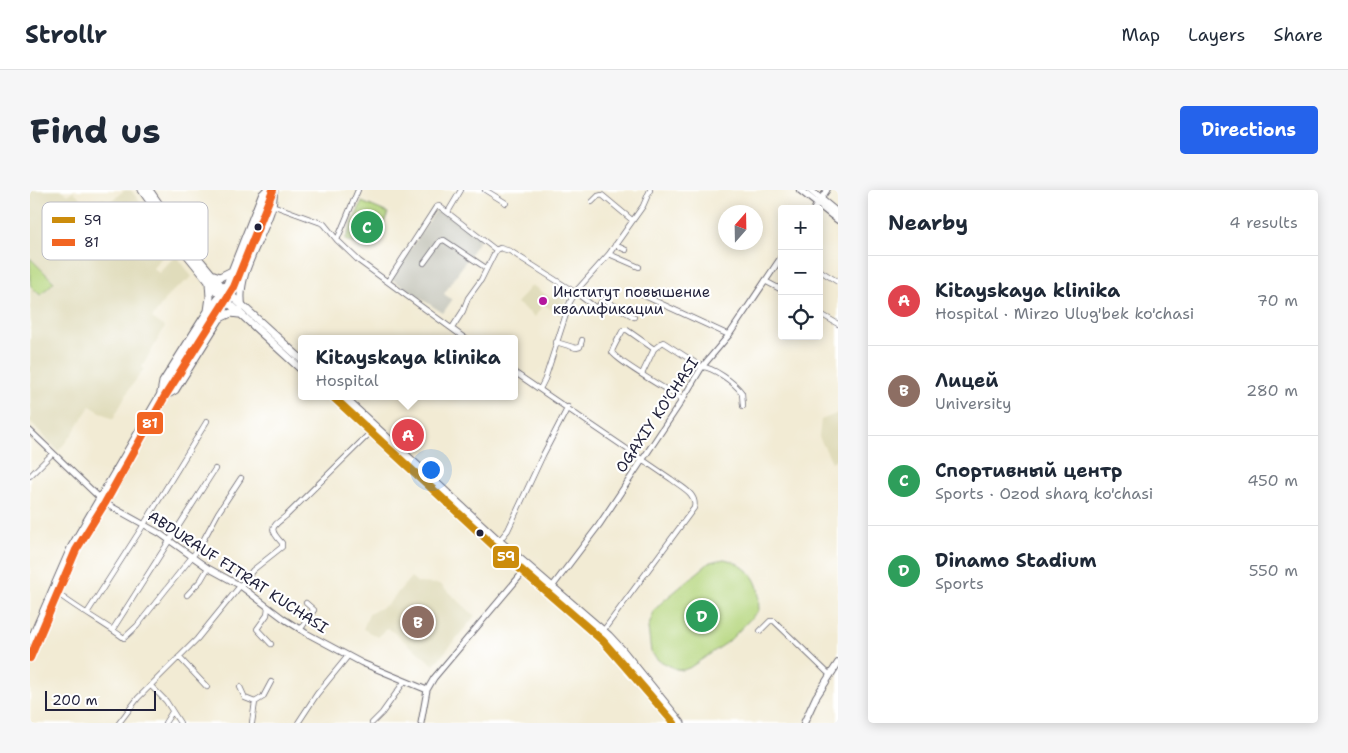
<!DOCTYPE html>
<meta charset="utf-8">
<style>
:root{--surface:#fff;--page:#f6f6f7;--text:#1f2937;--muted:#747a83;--line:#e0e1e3;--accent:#2563eb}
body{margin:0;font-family:"Shantell Sans",sans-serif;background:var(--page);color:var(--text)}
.controls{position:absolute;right:15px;top:15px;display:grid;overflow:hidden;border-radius:5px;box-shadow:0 2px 12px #0003}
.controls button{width:45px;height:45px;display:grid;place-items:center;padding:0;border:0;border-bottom:1px solid var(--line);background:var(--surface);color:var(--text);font:25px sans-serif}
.compass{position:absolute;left:688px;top:15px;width:45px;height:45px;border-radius:50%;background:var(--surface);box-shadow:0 2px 12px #0003;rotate:20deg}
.scale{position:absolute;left:15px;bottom:12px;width:111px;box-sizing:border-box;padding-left:5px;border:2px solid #22223b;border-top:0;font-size:14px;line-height:18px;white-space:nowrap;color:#22223b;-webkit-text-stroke:4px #fff;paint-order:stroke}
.you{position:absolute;left:400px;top:279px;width:18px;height:18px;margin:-12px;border:4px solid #fff;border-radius:50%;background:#1a73e8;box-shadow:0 0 0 8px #1a73e833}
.badge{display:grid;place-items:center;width:32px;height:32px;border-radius:50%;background:var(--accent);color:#fff;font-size:16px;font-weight:700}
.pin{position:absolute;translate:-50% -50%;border:2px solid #fff;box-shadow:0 1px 5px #0006}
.popup{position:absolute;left:268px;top:145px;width:220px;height:65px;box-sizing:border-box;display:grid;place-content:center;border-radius:5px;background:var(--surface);filter:drop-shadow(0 1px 4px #0005);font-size:16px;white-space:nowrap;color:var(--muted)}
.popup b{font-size:19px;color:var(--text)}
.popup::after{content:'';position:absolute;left:50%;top:100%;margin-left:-10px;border:10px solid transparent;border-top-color:var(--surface)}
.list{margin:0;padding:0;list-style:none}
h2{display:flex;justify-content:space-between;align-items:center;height:65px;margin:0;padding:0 20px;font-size:21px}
h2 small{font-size:16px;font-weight:400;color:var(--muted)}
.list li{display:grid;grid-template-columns:32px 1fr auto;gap:15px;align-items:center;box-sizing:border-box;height:90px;padding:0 20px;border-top:1px solid var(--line)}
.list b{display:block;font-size:19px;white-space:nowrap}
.list p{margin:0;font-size:16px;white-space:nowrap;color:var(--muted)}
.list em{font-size:16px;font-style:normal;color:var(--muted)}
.icon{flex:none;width:28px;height:28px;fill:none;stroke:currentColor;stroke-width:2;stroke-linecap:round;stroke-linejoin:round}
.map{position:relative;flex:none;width:808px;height:533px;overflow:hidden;border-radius:5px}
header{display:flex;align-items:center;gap:30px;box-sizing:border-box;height:70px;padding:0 25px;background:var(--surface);border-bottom:1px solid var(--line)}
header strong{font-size:24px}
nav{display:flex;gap:28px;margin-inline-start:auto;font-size:18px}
.intro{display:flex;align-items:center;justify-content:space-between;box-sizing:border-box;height:120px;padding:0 30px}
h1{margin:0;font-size:35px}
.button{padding:12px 22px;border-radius:5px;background:var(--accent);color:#fff;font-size:18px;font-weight:700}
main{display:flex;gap:30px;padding:0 30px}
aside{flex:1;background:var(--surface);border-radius:5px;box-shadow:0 2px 12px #0003}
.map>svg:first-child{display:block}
</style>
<header>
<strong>Strollr</strong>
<nav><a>Map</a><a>Layers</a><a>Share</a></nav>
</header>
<div class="intro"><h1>Find us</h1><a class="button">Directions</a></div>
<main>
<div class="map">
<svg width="808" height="533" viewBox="0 0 808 533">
<rect width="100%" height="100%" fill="#fff"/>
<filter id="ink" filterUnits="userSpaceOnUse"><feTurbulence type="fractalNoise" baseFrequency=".02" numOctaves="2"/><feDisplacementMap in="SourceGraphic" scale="10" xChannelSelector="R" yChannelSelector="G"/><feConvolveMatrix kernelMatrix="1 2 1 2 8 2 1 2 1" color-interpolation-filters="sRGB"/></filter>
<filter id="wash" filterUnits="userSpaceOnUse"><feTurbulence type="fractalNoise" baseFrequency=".0096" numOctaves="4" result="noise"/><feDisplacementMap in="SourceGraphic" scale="20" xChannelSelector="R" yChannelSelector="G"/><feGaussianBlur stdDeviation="1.12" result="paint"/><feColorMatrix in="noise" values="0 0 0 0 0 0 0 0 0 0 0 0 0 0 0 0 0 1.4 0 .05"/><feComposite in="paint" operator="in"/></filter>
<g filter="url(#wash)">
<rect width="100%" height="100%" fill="#f2ebd4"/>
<path fill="#e0dcbb" d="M0,0H32L38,5L43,1L63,20L73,8L78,13L95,0H101L142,55L123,78L129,83L147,64V66L162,87L140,103L122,128L135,137L112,177L114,179L100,198L83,229L60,216L41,246L28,261L0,231Z
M531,94L540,100L530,125L513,114L505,127L487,113L502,95L521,108Z
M808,223V268L802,272L789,247L791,230Z
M381,387L388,393L410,394L445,426L404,475L358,438L348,447L333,439L339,424L358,414Z"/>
<path fill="#c4c5b9" d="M408,17L452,46L414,104L422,110L413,123L361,89Z"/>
<path fill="#b5d67e" stroke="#6c7c5c" d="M332,12L358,23L345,55L340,59L315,50Z
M0,68L24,92L10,105L0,95Z
M694,369C707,371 723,382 727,395C730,402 728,412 729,420L698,452L659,478L653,480L646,479L628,470L621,462L618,438L624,421L631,413L680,372Z"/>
</g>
<g filter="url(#ink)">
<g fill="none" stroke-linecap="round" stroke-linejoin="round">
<defs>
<path id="minor" d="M455,0L476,13
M562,12L568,6L572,5L602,30
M242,15L294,34L307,50L329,71L436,149
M418,22L431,0
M307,50L328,0
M585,55L596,60
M579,64L609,77
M394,73L410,51L414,50L456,78
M789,80L808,92
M358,91L406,17L409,16L466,60L470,58L480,61L546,103L565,117H568L572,111L575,110L604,127
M735,91L752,100
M606,102L699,145
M789,123L808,134
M422,138L433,121L438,108L451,90L466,60
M526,152L546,158L550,157L552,150
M624,159L633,152L672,177C683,177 705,193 712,203L713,216
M484,182L641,289C651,297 668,304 664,318L573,441
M612,184L624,159L597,140H593C591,144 582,159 582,162C585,170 641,202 652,209
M510,199L515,189L540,112L547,100L579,64L613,16L620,0
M0,286L22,264
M469,351L478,340L513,265L538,217
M27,403C49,420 72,432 94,448L107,436L169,358L188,323L211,288
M157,405L171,390L178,378
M238,417L237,425L227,439L241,454
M57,423L113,336L177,231
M83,439L185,279
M270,440L284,420L276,413
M730,441L740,431H744L800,485
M149,467L177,497
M121,496L136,511L150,533
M210,497L215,508L225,512
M89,533L108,508L167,449L223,380L252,357V353C237,337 243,337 257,325L342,241
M135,533L142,522
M222,533L225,512L233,507L241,492
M268,533L287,504L318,466
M342,533L352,523L374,492"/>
<path id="tertiary" d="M784,19L797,0
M0,241L75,313L129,343L178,378L209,395L254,429L276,443L332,473L397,500
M522,397L569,335L649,215L672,177L699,145L752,66
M391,533L397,500L404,488L495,380"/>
<path id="secondary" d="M770,0L808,30
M780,0L808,23
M204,86L238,0
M208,88L242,3
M0,451L41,357L131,203L182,124
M0,468L46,360L75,313L135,206L186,127
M774,533L786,507L808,473"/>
<path id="primary" d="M112,0L155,62L189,104L272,180
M119,0L158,56L193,98L272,170
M181,84L190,87L202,81L232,5L237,0
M212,117C205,84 234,47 242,16C243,11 243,5 244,0
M179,121L195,100L202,81
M191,128L197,112L212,89
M131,203L133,192L178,121L180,107L179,93
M135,206L145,200L190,128L201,123L209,124
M302,206L465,357L573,451L644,533
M312,206L469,351L579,446L592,460L651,533"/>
</defs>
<use href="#minor" stroke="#6b6871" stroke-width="6"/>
<use href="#tertiary" stroke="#6b6871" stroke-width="7"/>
<use href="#secondary" stroke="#6b6871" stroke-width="8"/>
<use href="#primary" stroke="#6b6871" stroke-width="9"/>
<use href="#minor" stroke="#fff" stroke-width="4.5"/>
<use href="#tertiary" stroke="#fff" stroke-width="5"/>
<use href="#secondary" stroke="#fff" stroke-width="6"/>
<use href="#primary" stroke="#fff" stroke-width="7"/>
<defs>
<path id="bus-1" d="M302,206L465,357L573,451L644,533"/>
<path id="bus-2" d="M0,468L46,360L75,313L135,206L204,97L243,0"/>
</defs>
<use href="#bus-1" stroke="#fff" stroke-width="11"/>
<use href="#bus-2" stroke="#fff" stroke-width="11"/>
<use href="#bus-1" stroke="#cc8c0c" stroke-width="8"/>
<use href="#bus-2" stroke="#f26522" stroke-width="8"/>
</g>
</g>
<g fill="#22223b" stroke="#fff" stroke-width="2">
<circle cx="228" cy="37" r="4.5"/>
<circle cx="450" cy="343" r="4.5"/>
</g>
<circle fill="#b5179e" stroke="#fff" stroke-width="2" cx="513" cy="111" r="5"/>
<g text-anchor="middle" stroke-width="4.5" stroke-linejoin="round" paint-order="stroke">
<g font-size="15" fill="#22223b" stroke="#fff" text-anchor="start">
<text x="523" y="107">Институт повышение<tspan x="523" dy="17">квалификации</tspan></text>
</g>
<g font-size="15" fill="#22223b" stroke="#fff">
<text transform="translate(627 225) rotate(-56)" y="5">OGAXIY KO'CHASI</text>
<text transform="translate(208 382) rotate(33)" y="5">ABDURAUF FITRAT KUCHASI</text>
</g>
</g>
<rect x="12" y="12" width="166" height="58" rx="8" fill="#fff" stroke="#bdbdc4" stroke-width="1"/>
<rect x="22" y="27" width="23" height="6" fill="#cc8c0c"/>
<rect x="22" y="49" width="23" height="7" fill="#f26522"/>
<g font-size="14" fill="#22223b">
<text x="54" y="35">59</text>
<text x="54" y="57">81</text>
</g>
<g stroke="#fff" stroke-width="2">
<rect x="106" y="221" width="28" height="24" rx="5" fill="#f26522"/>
<rect x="462" y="355" width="28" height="24" rx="5" fill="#cc8c0c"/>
</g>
<g font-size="14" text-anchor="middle" font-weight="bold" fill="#fff">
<text x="120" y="238">81</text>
<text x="476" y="371">59</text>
</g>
</svg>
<div class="controls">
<button>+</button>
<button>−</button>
<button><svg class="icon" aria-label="locate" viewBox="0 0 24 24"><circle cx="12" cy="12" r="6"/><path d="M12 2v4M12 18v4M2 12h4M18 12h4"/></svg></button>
</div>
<svg class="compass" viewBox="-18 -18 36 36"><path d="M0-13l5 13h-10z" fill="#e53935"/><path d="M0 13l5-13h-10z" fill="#747a83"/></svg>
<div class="scale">200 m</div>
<div class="you"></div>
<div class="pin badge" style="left:378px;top:245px;background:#e0444e">A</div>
<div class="popup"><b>Kitayskaya klinika</b>Hospital</div>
<div class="pin badge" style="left:388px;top:432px;background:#8d6e63">B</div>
<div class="pin badge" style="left:337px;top:37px;background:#2e9e5b">C</div>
<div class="pin badge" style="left:672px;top:426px;background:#2e9e5b">D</div>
</div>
<aside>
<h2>Nearby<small>4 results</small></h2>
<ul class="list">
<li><span class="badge" style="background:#e0444e">A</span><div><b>Kitayskaya klinika</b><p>Hospital · Mirzo Ulug'bek ko'chasi</p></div><em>70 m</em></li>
<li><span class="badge" style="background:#8d6e63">B</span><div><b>Лицей</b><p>University</p></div><em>280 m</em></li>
<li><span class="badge" style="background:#2e9e5b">C</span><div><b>Спортивный центр</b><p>Sports · Ozod sharq ko'chasi</p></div><em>450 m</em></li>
<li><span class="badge" style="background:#2e9e5b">D</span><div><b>Dinamo Stadium</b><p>Sports</p></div><em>550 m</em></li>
</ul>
</aside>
</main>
